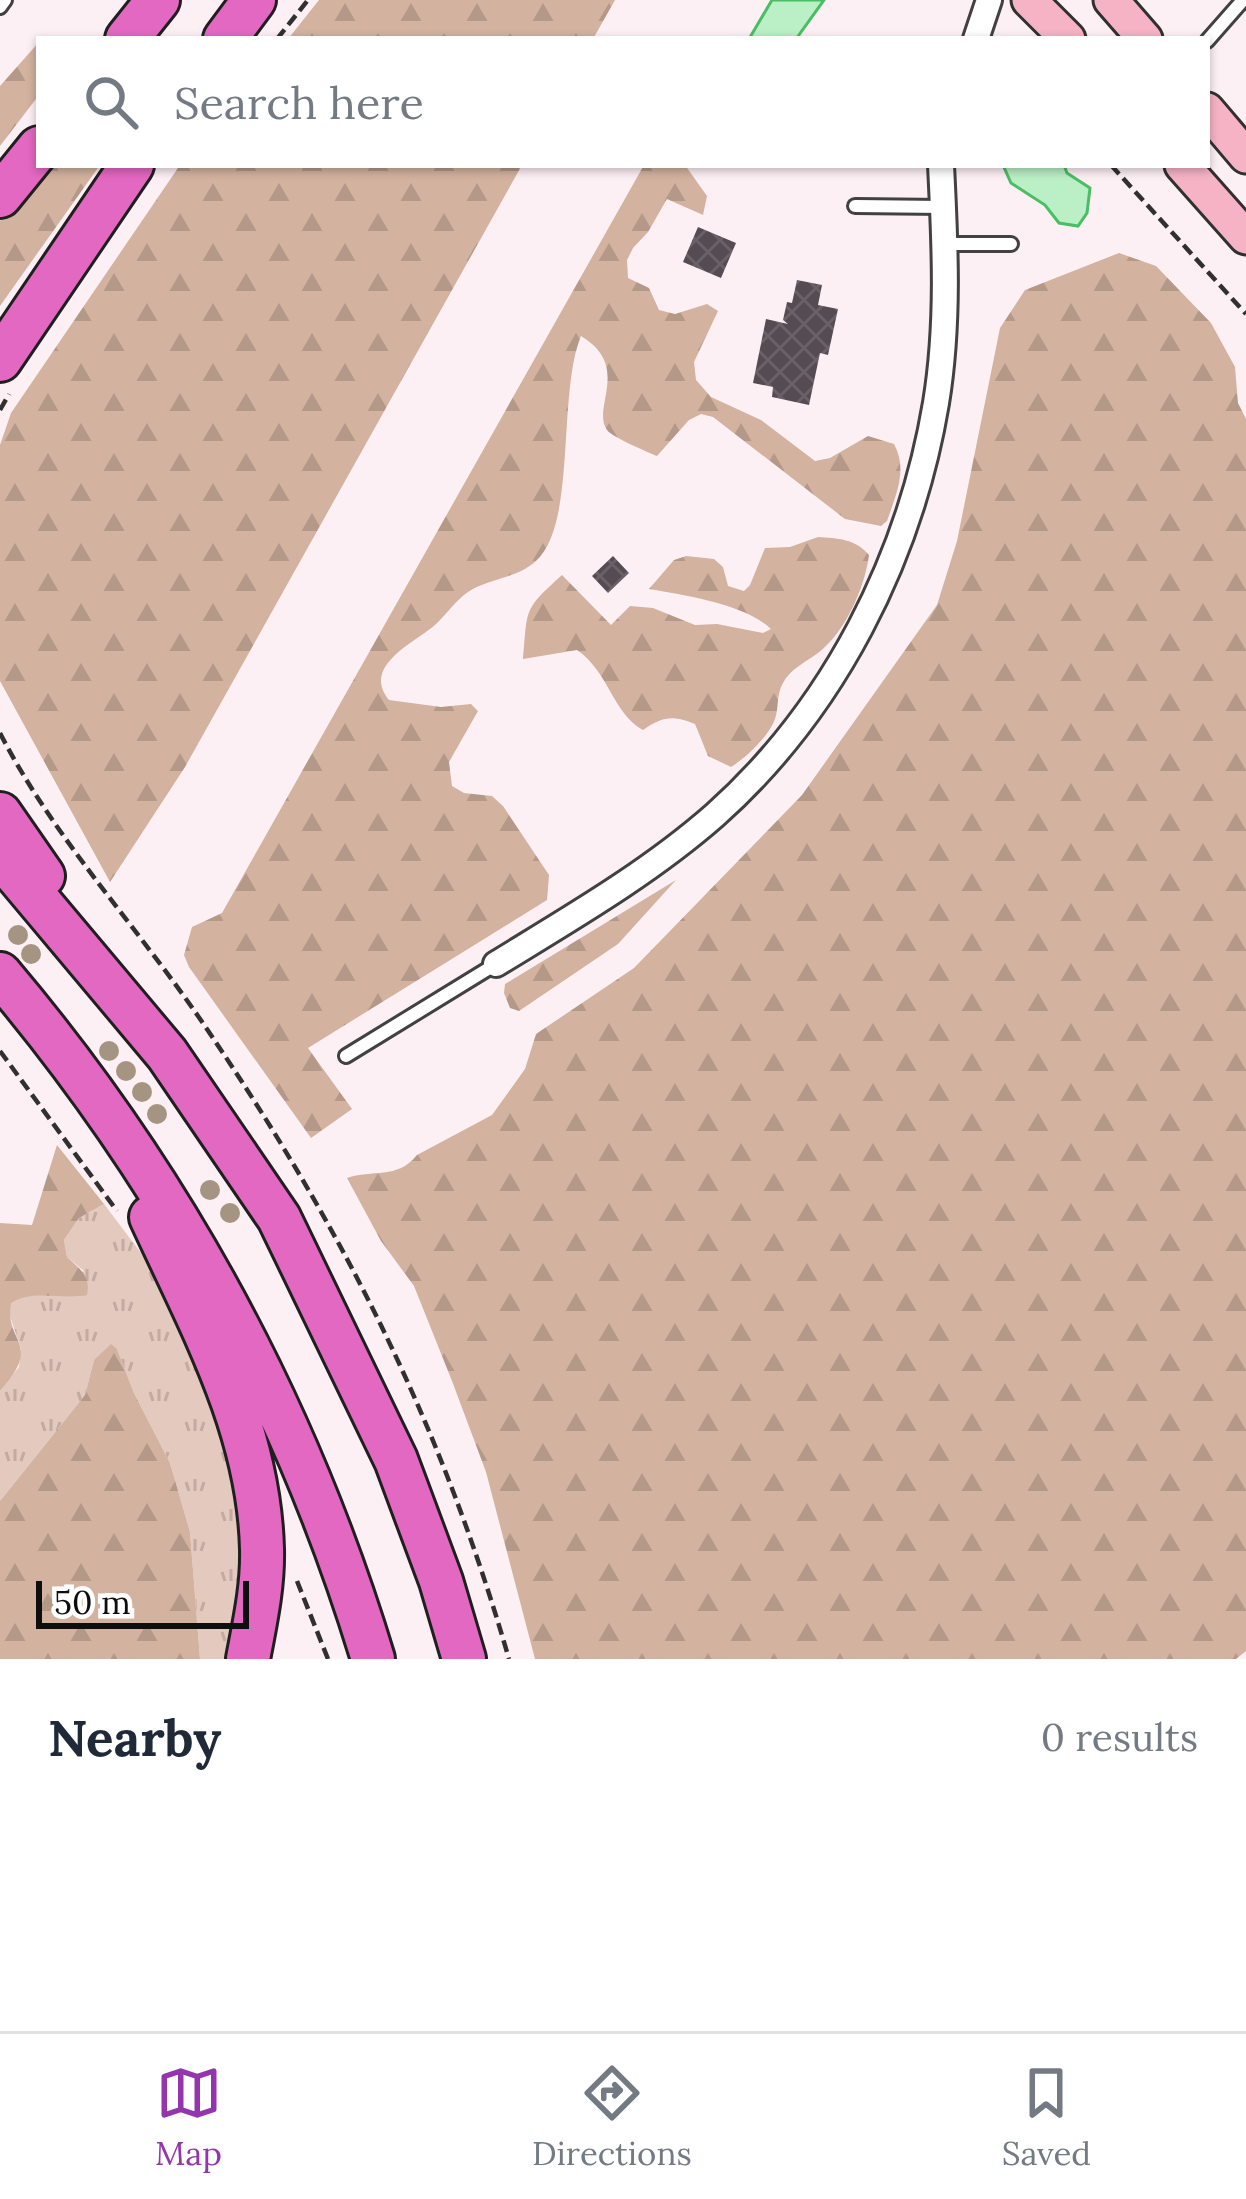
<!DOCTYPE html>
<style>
:root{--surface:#fff;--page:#f2f2f3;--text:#1f2937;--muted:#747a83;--line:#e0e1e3;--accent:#9336ae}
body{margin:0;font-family:Lora,serif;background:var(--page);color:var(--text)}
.scale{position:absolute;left:36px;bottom:30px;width:213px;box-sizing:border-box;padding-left:12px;border:6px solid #0e0e0e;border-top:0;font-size:33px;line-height:42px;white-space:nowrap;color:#0e0e0e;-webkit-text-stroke:9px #fff;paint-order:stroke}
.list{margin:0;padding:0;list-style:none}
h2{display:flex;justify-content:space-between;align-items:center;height:156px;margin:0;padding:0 48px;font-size:51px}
h2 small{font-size:39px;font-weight:400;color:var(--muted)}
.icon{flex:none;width:66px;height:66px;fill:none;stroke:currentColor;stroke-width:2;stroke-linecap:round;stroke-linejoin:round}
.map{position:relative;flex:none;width:1246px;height:1659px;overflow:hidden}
.search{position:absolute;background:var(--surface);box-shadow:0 3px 9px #0004;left:36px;right:36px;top:36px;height:132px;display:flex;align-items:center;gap:30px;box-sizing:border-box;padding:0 42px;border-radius:0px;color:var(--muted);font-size:45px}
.sheet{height:372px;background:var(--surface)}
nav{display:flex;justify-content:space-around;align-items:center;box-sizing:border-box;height:168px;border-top:3px solid var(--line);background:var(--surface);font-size:33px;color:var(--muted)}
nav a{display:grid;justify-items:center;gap:6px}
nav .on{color:var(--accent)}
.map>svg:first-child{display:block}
</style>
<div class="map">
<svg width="1246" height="1659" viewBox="0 0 1246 1659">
<defs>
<pattern id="grass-tufts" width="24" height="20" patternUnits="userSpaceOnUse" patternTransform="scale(3)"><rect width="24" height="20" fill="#e4c9be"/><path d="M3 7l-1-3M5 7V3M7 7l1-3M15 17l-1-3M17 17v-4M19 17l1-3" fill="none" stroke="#c2aba2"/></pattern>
<pattern id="forest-firs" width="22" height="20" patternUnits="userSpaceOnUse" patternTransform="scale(3)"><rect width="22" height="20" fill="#d3b29f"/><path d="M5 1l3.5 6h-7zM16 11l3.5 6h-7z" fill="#b49888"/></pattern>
<pattern id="building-cross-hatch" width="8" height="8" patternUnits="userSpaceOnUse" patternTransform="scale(3)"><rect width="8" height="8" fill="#554b53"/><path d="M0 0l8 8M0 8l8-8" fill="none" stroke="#696167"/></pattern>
</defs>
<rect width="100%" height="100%" fill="#fdf0f5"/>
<path fill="url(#grass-tufts)" d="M104,1204L169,1290L250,1497L237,1659H200L190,1532L170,1463L134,1393L117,1349L94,1360L85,1395L0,1501V1391L19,1367L21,1349L9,1313L10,1303L17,1297L36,1295L84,1271L67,1257L64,1240L79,1218Z"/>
<path fill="url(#forest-firs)" d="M319,0H615L593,39H288Z
M39,42V95L0,146V86Z
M46,165H100L0,306V221Z
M180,165H522L185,767L110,882L0,681V445L11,413Z
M644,165H685L707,196L703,215L667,199L648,232L633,248L627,260L628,278L649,288L659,310L675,314L707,304L718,311L694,362L696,380L711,397L761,420L815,461L830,458L868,436L894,444C908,469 896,495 887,521L881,526L845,519L713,417L701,414L689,420L657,456C647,452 612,437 607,430C591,407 632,367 581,336C557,394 577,524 536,561C516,579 489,578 468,592C456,600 446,615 435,625C414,643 361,666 389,700L441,707L471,704L478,711L449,762L452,786L464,793L492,796L503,806L549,875L547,900L308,1048L352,1109L311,1138L189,967L184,955L192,927L222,913Z
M1119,253L1156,266L1211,323L1235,367L1238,403L1246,419V1651L1236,1659H535L486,1472L452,1381L414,1286L381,1241L347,1178C372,1169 397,1180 417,1155L492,1115L525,1069L536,1034L634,968L802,795L937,605L957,541L1000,328L1025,290Z
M818,537C837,538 856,539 869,555C865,587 845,633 818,653C806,662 790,669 783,683C776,695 779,708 775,719C769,736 746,758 731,767L708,756L695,724C673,715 663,716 643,730C613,714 609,672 577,650L523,659C528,609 522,611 562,575L611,625L630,606L653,608L695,625L717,624L763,633L771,629C745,604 684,595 649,589L674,560L686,556L714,559L723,567L728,586L744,591L750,585L765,548L790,547Z
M676,880L618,944L519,1011L510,1008L504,993L505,984Z
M57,1145L104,1204L79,1218L64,1240L67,1257C80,1269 91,1276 87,1295C62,1300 32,1289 11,1303C4,1344 44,1342 0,1391V1223L32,1225Z
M111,1344L117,1349L134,1393L170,1463L190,1532L200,1659H0V1501L85,1395L94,1360Z"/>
<path fill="#bbefc5" stroke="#4abe64" stroke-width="3" d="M772,0H824L796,39H749Z
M1003,165H1064L1067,173L1090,188L1087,213L1078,226L1059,223L1045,205L1011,183Z"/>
<path fill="url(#building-cross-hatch)" d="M698,227L736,243L721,278L683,262Z
M797,280L822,285L818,305L838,309L828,355L820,353L809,405L772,397L773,387L753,383L766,319L788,324L783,320L787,302L792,303Z
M613,556L629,573L608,593L592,576Z"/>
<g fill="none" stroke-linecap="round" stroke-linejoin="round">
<defs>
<path id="lane" d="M0,7L5,0
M1207,41L1243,0
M855,206L943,207
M945,244H1011
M346,1056L496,964"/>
<path id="street" d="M976,39L989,0
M496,964C571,918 649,873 715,815C834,709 910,558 936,403C949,324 945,244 941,165"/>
<path id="secondary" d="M1029,0L1068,39
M1111,0L1145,39
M1207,110L1246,156
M1182,165L1246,237"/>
<path id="highway" d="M127,39L158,0
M225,39L254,0
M0,196L39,148
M0,360L132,165
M0,814L43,876
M0,855L167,1054L279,1218L396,1460L441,1581L464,1659
M0,974C171,1176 296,1405 373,1659
M151,1217C200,1324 259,1428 262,1549C263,1586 255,1622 248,1659"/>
</defs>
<use href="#lane" stroke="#414141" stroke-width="18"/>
<use href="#street" stroke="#414141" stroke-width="30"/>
<use href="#secondary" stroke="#303030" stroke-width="39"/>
<use href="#highway" stroke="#1f1f1f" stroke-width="48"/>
<path stroke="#303030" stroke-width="4.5" stroke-dasharray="12 6" stroke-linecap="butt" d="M277,39L308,0
M1111,165L1246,314
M0,410L9,394
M0,733C52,835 133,922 198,1016C340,1223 439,1417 509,1659
M0,1051L117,1211
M297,1581L328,1659"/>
<use href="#lane" stroke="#fff" stroke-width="12"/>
<use href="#street" stroke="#fff" stroke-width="24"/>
<use href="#secondary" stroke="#f6b3c6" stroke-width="33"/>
<use href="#highway" stroke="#e368c1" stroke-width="42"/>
</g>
<g fill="#a69483">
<circle cx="18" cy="935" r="10"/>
<circle cx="31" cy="954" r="10"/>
<circle cx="109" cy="1051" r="10"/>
<circle cx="126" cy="1071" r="10"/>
<circle cx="142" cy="1092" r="10"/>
<circle cx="157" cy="1114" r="10"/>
<circle cx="210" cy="1190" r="10"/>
<circle cx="230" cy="1213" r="10"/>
</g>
</svg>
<div class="scale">50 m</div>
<div class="search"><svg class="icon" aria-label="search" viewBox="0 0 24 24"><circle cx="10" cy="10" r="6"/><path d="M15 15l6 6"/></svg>Search here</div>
</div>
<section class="sheet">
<h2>Nearby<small>0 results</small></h2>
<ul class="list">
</ul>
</section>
<nav>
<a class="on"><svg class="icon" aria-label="map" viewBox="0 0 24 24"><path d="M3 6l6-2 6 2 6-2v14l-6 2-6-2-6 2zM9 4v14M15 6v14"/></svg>Map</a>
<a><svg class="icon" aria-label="directions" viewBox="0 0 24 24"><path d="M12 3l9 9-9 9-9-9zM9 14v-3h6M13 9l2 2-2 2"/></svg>Directions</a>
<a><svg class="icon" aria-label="saved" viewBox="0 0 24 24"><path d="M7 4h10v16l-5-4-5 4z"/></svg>Saved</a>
</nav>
